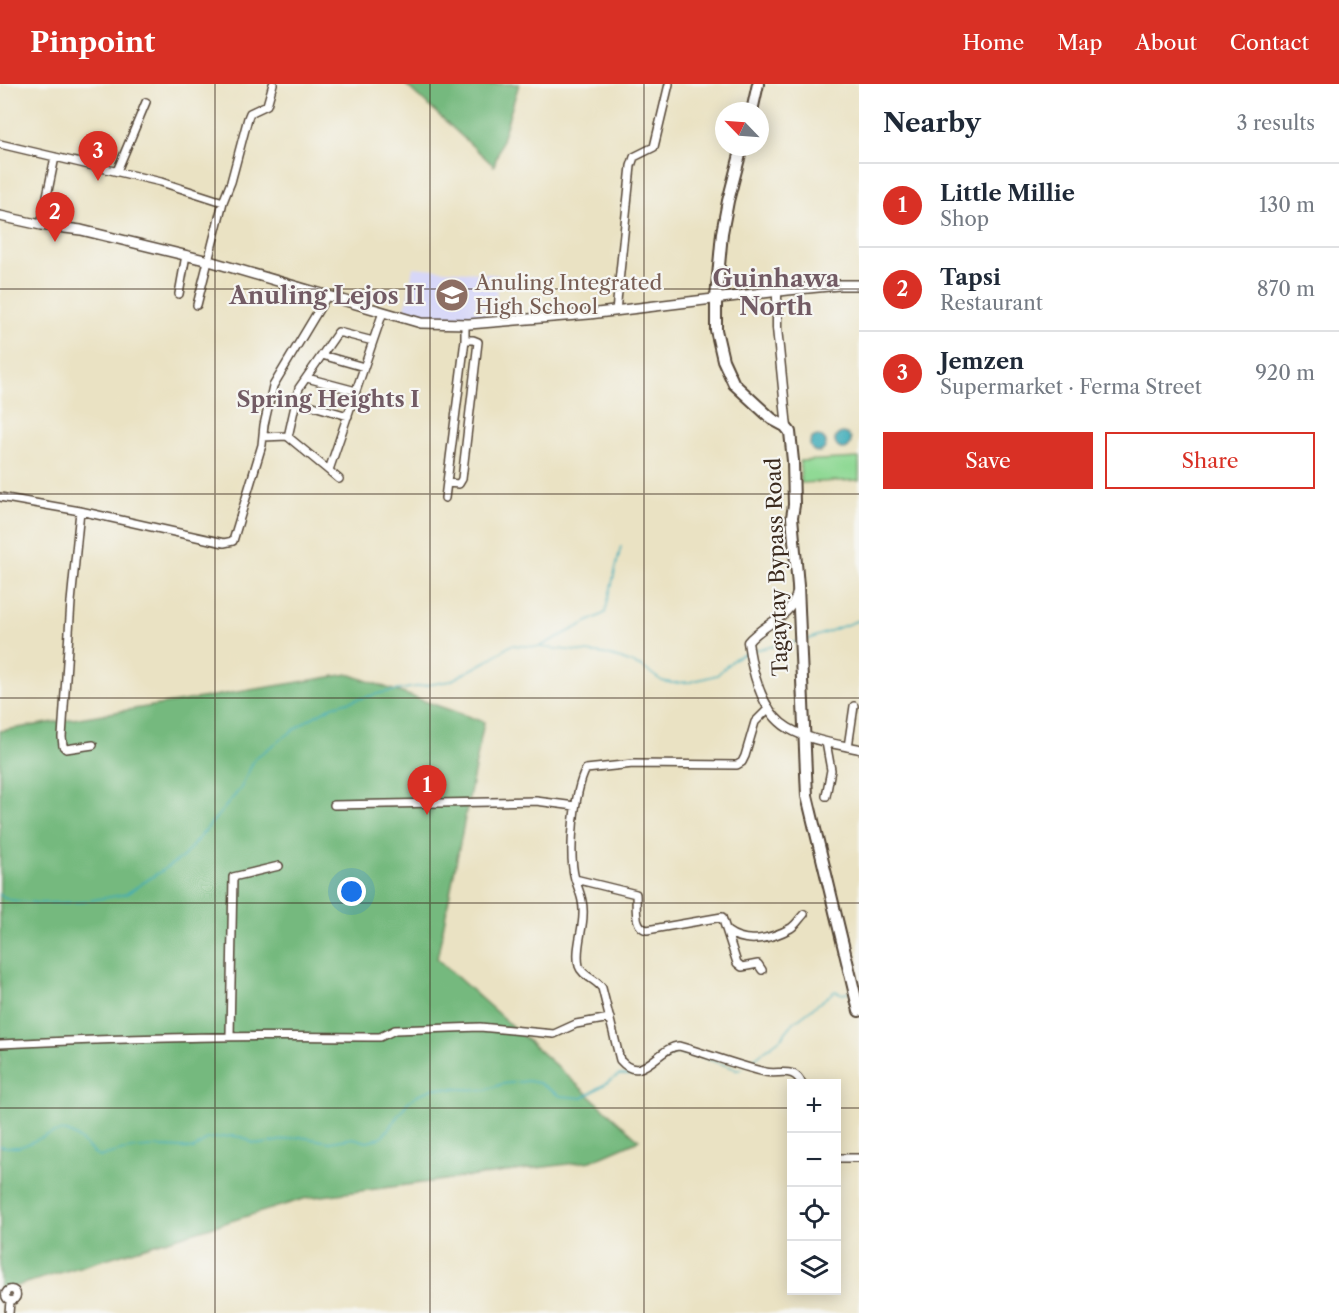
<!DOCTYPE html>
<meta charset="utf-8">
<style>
:root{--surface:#fff;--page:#f6f6f7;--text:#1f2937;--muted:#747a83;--line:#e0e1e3;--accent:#d93025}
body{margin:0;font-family:"Libre Caslon Text",serif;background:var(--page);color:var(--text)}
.controls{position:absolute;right:18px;bottom:18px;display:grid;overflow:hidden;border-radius:0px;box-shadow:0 3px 15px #0003}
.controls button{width:54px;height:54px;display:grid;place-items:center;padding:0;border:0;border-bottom:2px solid var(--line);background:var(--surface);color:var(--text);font:30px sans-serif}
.compass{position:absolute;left:715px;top:18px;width:54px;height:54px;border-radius:50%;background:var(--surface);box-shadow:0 3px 15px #0003;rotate:295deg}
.you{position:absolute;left:352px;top:808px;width:21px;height:21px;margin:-15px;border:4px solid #fff;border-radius:50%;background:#1a73e8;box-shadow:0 0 0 9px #1a73e833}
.badge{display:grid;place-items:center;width:39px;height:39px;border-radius:50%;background:var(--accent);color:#fff;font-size:20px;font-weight:700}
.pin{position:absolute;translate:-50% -50px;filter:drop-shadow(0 2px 3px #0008)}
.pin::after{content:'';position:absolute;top:32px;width:21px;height:18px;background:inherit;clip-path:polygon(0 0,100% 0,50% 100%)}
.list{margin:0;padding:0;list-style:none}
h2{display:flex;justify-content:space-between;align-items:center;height:78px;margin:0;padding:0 24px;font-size:26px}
h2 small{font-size:20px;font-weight:400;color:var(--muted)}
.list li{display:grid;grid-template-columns:39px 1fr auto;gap:18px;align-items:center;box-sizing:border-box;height:84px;padding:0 24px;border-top:2px solid var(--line)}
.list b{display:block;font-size:22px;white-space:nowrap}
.list p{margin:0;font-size:20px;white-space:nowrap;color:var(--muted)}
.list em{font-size:20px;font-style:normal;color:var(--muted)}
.actions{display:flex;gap:12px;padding:18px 24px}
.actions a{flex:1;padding:14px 0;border:2px solid var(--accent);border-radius:0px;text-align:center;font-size:21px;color:var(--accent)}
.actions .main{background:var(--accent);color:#fff}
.icon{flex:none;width:33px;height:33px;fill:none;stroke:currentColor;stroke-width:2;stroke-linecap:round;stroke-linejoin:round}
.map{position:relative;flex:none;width:859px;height:1229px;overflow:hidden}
header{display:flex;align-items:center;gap:36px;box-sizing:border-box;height:84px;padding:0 30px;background:var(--accent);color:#fff}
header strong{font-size:28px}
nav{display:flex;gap:33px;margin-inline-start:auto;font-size:21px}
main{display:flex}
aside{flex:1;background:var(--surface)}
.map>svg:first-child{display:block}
</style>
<header>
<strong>Pinpoint</strong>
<nav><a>Home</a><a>Map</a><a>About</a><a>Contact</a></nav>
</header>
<main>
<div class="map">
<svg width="859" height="1229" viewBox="0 0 859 1229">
<rect width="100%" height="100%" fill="#f6f6f2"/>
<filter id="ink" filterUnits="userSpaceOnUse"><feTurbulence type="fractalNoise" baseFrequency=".0167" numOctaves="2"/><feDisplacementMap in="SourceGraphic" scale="12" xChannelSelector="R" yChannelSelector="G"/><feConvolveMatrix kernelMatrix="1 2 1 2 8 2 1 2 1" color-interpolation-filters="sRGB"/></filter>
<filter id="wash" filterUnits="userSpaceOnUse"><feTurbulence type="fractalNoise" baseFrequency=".008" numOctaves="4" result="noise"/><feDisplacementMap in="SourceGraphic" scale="24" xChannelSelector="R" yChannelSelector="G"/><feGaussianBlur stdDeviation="1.35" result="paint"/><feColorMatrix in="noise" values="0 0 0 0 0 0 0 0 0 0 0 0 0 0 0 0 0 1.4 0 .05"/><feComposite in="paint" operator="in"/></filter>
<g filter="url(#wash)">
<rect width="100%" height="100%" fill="#eae2c3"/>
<path fill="#d7d7f8" d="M413,183L500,191L493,231L436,235L404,231Z"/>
<path fill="#90d995" stroke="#66825a" stroke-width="1.5" d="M859,374V396L801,399L800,377Z"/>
<path fill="#74b97e" stroke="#58724e" stroke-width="1.5" d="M405,0H519L494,82Z
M348,590L484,638L437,875L639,1056L591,1077L307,1114L0,1207V647Z"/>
<path fill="#3babb8" stroke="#3b6a6b" stroke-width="1.5" d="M835 357a8 8 0 1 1 16 0a8 8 0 1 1-16 0Z
M810 360a8 8 0 1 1 16 0a8 8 0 1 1-16 0Z"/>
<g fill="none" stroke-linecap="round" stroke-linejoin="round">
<path stroke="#3babb8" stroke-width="1.5" d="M804,557L859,536
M540,563L604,570L621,575L642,583L662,597L672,599L690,598L717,591L735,574L747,569
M754,566L796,558
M0,811L11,816L39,819L81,818L126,810L183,773L241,704L255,674L308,636L333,622L381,609L450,597L487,577L511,561L539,563L605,529L621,462
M746,981L781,954L794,938L835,907L843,910L850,908
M0,1062C6,1063 13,1064 19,1063C31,1060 56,1044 67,1048C81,1052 88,1067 100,1073C132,1061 160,1062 194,1065L207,1055L232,1052L242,1053L253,1059L262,1060L300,1053L330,1058L353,1054L367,1058L375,1056L383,1052L408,1018L417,1011L435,1004L486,1006L502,1000L528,997L539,999L560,1012L583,1014L619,991H642L669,971L677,969L702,973L739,986L742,984"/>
</g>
</g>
<g filter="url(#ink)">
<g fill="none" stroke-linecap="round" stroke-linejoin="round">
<defs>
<path id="minor" d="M0,60L161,98L223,118
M117,87L146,18
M41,141L55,73
M179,210L186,171
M197,221L223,118L231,98L248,34L250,29L267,21L273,0
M616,227L631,82L634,73L654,63L669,0
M322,271L364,283
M307,294L356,307
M296,317L348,332
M263,353L287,352L339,395
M288,353L299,304L338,248L373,257
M329,386L383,228
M447,399L459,400L462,395L478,258L473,256H465
M0,413L80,427L224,459L233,457L262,361L264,341L273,302L327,212
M445,414L465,256V240
M80,427L71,518L62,653L63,662L66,665L93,661
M769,624L755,638L745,672L742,678L737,681L633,680L586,685C574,708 568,769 575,795C579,807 584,817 583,831C583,846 575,866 579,882C582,892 596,895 602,904L620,976C642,1002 659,962 679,962C708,970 736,981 765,988C780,991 794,982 802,1000
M826,658L831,686L826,712
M848,663L854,622
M334,721L536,717L575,722
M575,795L636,810C637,822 633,843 647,846L722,833L737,879L742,883L758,880L762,886
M727,847C746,861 771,855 791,844C796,841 800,834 804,830
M230,951L233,793L279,782
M0,960C123,954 245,951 368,953H380L395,946L480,943L554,950L576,940L610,934
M836,1074H859
M5.5 1211a5.5 5.5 0 1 1 11 0a5.5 5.5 0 1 1-11 0Z
M9,1229L10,1217"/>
<path id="tertiary" d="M777,208V244L787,344
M797,509C791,534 762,540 748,558C752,587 761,628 788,644C808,656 836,660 859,665"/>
<path id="secondary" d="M0,132L41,141L81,146L209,177L421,239L469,240L589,230L788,206L839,201H859"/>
<path id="primary" d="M752,27L758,0
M742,63L728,117L722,149L716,214V246L723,276L734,300L772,335L785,342L790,348L793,377L794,421L792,433L798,502L807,712L859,927"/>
</defs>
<use href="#minor" stroke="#554637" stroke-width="10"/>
<use href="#tertiary" stroke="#554637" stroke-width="11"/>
<use href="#secondary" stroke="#554637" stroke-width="12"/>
<use href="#primary" stroke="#554637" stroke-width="14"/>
<use href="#minor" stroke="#fff" stroke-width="7"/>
<use href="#tertiary" stroke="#fff" stroke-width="8"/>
<use href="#secondary" stroke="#fff" stroke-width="9"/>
<use href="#primary" stroke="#fff" stroke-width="10"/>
</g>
</g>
<path fill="none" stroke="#3b2a1e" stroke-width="1.5" stroke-opacity="0.55" d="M215,0V1229M430,0V1229M644,0V1229M0,205H859M0,410H859M0,614H859M0,819H859M0,1024H792M836,1024H859"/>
<defs>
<symbol id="school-disc" viewBox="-11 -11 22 22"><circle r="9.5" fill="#8d6e63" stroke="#f6f6f2"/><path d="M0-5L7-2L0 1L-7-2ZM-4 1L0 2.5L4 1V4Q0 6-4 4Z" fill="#fff"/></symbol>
</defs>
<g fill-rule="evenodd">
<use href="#school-disc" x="433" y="192" width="38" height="38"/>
</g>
<g text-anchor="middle" stroke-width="4.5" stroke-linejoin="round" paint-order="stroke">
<g font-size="21" fill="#785e54" stroke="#f6f6f2" text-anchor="start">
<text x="475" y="206">Anuling Integrated<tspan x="475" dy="24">High School</tspan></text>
</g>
<g font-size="21" fill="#3b2a1e" stroke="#f6f6f2">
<text transform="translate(777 483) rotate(-92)" y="7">Tagaytay Bypass Road</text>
</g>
<g font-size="22" font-weight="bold" fill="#725b64" stroke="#f6f6f2">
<text x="328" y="323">Spring Heights I</text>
</g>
<g font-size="24" font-weight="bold" fill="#725b64" stroke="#f6f6f2">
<text x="776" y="203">Guinhawa<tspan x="776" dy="28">North</tspan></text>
<text x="327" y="220">Anuling Lejos II</text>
</g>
</g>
</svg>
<div class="controls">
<button>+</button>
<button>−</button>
<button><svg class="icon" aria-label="locate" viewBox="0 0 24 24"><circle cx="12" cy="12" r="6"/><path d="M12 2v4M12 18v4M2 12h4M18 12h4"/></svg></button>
<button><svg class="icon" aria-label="layers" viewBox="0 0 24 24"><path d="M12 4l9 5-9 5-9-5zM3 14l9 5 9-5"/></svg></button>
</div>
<svg class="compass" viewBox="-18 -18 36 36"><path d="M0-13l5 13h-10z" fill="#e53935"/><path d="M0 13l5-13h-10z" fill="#747a83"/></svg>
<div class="you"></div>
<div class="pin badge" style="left:427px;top:731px">1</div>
<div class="pin badge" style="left:55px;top:158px">2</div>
<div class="pin badge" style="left:98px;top:97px">3</div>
</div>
<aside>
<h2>Nearby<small>3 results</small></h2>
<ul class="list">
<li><span class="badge">1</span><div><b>Little Millie</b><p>Shop</p></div><em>130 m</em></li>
<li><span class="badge">2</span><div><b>Tapsi</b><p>Restaurant</p></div><em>870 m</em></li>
<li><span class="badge">3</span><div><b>Jemzen</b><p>Supermarket · Ferma Street</p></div><em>920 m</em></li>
</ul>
<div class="actions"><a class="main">Save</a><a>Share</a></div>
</aside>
</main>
